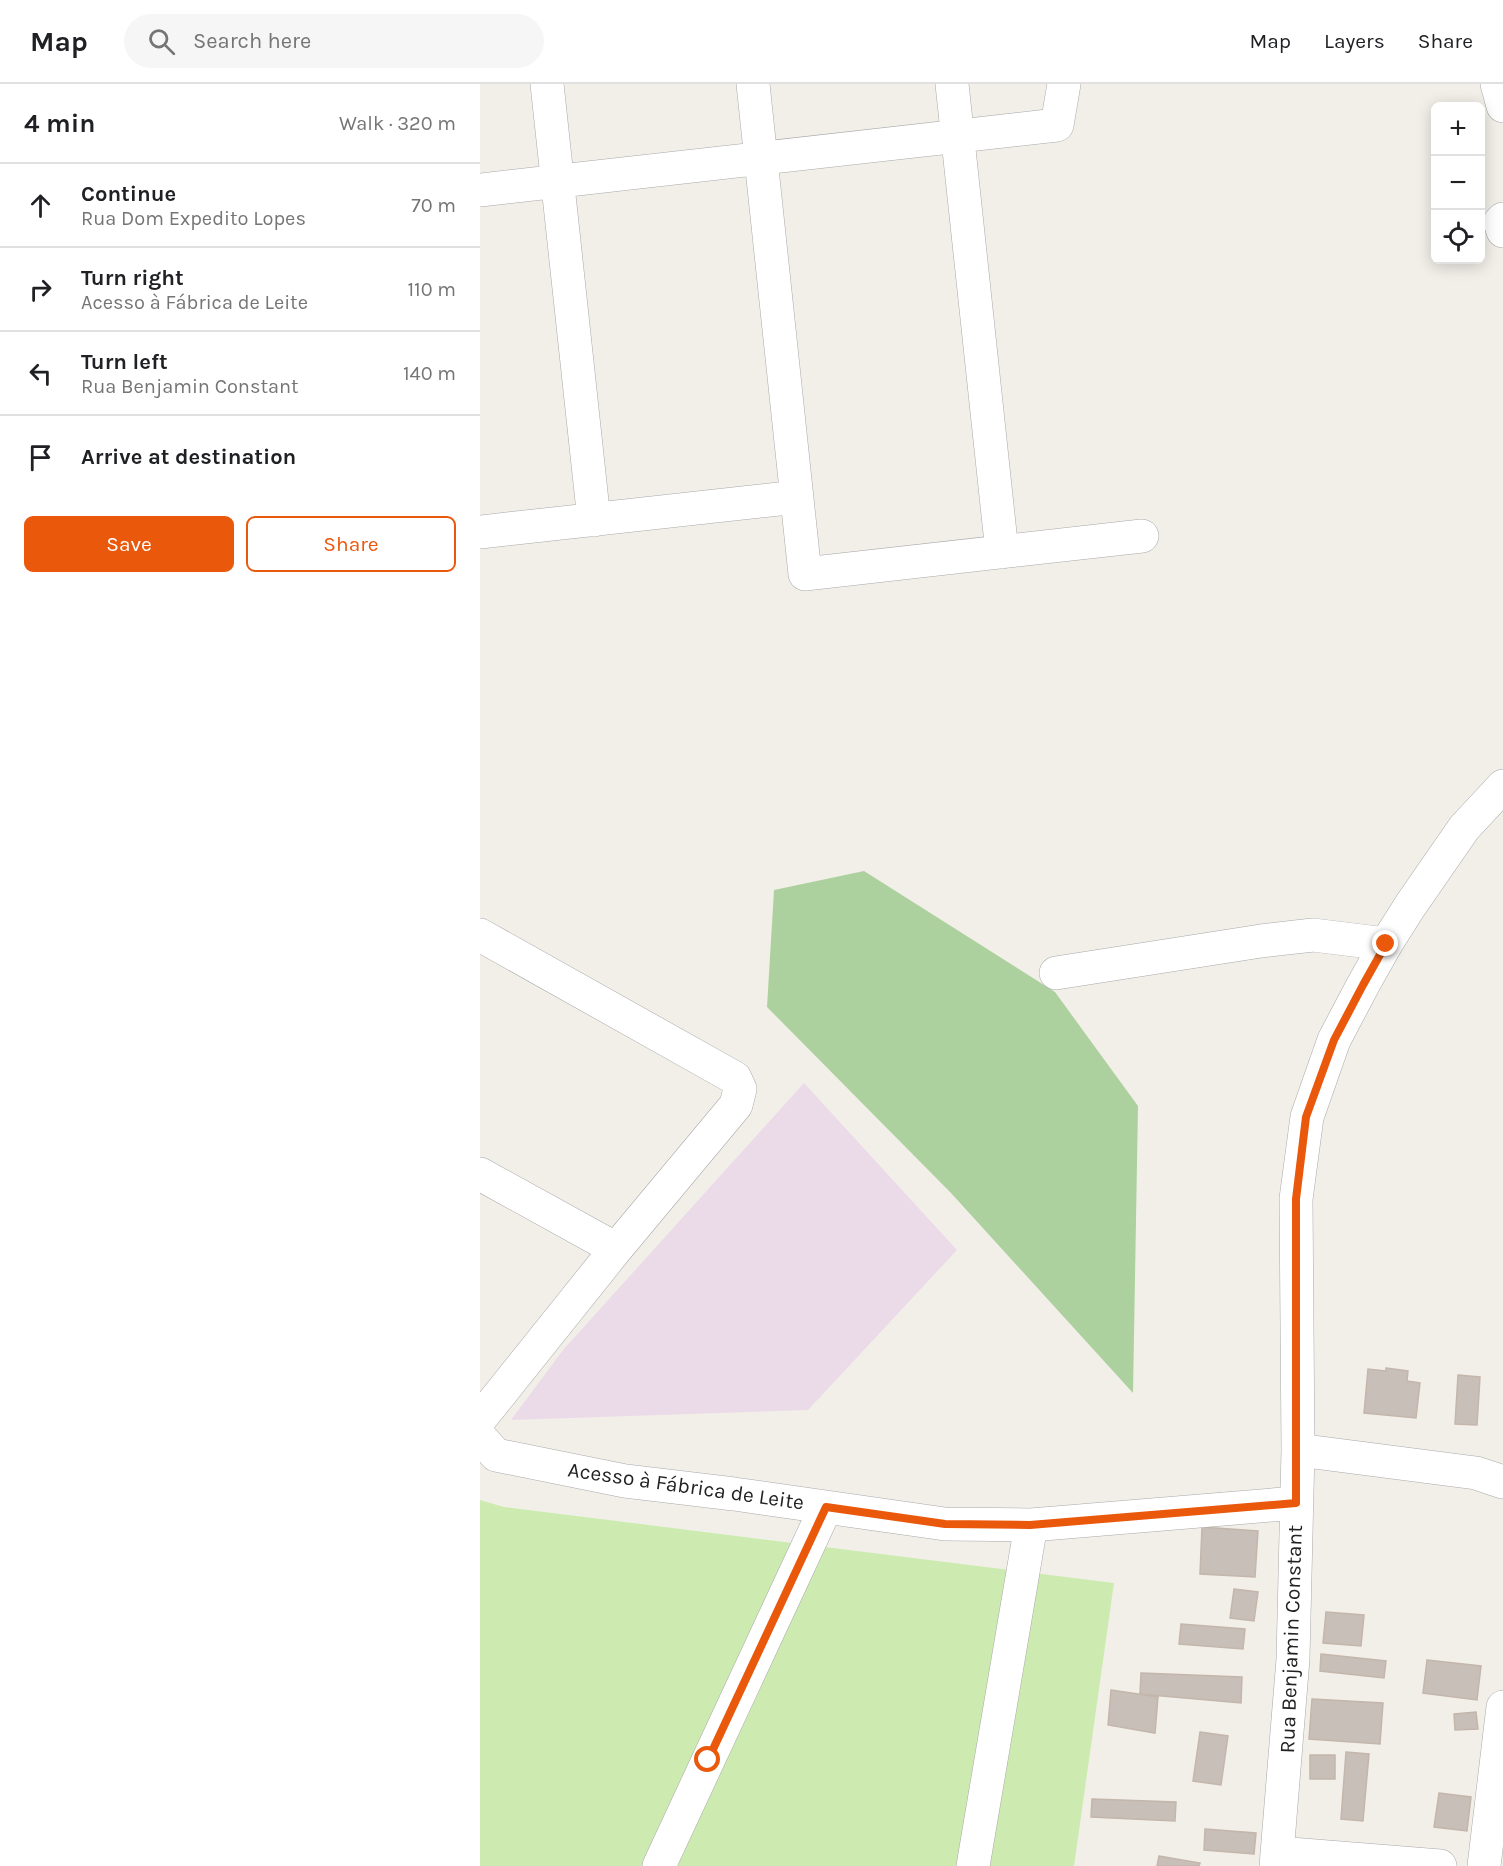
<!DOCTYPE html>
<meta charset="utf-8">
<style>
:root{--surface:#fff;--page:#f6f6f6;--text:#202124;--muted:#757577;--line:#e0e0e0;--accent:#ea580c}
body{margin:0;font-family:Karla,sans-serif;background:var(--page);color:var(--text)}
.controls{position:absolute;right:18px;top:18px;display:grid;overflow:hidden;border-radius:9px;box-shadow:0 3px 15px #0003}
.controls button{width:54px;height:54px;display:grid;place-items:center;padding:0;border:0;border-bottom:2px solid var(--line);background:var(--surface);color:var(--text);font:30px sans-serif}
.stop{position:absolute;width:18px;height:18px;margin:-14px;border:4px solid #ea580c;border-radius:50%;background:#fff}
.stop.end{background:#ea580c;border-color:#fff;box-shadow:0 2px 6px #0008}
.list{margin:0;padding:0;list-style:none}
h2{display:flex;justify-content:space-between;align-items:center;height:78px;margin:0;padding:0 24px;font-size:26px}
h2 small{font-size:20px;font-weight:400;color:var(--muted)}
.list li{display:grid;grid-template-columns:39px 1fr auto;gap:18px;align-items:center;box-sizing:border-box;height:84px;padding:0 24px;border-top:2px solid var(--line)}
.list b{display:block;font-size:22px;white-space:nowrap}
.list p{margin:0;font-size:20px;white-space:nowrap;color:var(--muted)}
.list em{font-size:20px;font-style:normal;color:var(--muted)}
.actions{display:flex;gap:12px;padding:18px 24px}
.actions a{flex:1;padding:14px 0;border:2px solid var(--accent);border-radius:9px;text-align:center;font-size:21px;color:var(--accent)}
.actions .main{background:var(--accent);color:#fff}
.icon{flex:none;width:33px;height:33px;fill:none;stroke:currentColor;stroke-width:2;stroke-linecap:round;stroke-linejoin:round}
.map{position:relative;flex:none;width:1023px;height:1782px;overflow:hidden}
header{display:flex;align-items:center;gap:36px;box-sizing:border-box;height:84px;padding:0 30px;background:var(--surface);border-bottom:2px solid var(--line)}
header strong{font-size:28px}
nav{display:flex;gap:33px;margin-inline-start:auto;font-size:21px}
.search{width:420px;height:54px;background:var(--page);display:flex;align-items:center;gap:15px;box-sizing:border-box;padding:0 21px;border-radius:33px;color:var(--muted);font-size:22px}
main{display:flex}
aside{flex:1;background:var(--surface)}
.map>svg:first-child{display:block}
</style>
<header>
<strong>Map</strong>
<div class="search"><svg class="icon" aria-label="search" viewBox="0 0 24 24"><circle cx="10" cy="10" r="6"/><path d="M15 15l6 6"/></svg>Search here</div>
<nav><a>Map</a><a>Layers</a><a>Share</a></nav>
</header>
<main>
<aside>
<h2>4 min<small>Walk · 320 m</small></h2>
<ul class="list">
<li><svg class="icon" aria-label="ahead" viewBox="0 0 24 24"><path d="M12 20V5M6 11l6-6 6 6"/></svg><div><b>Continue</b><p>Rua Dom Expedito Lopes</p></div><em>70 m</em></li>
<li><svg class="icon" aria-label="right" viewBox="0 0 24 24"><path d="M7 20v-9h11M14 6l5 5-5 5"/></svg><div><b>Turn right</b><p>Acesso à Fábrica de Leite</p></div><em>110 m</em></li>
<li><svg class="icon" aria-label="left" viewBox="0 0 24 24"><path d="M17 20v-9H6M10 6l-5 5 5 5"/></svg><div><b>Turn left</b><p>Rua Benjamin Constant</p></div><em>140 m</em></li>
<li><svg class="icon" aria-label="arrive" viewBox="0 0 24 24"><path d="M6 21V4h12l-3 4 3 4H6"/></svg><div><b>Arrive at destination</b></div></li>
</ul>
<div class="actions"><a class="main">Save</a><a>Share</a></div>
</aside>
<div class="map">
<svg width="1023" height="1782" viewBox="0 0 1023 1782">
<rect width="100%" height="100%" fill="#f2efe9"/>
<path fill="#ebdbe8" d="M324,999L477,1166L328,1326L31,1336L83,1266Z"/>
<path fill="#cdebb0" d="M0,1416L24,1423L634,1499L594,1782H0Z"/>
<path fill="#add19e" d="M384,787L575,908L658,1022L653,1309L471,1109L287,923L294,806Z"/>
<path fill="#c7bfb8" stroke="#c4b6ab" stroke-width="1.5" d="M906,1284L928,1287L927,1297L940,1299L936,1334L884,1329L888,1285L906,1287Z
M978,1291L1000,1293L997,1341L975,1340Z
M722,1443L778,1447L775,1493L720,1490Z
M754,1505L778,1508L774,1537L750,1534Z
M846,1528L884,1531L881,1562L843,1559Z
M701,1540L765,1545L763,1565L699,1560Z
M841,1570L906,1577L904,1594L840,1587Z
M947,1576L1001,1582L997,1616L943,1609Z
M661,1589L762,1593L761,1619L660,1610Z
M631,1606L678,1613L675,1649L628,1641Z
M832,1615L903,1619L900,1660L829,1655Z
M996,1628L998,1645L975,1646L974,1630Z
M720,1648L748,1652L741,1701L713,1697Z
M866,1668L889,1670L883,1737L861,1735Z
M830,1671H855V1695H830Z
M959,1709L991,1713L987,1747L954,1743Z
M612,1715L696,1718L695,1737L611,1733Z
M725,1745L776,1749L774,1770L724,1766Z
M679,1772L720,1779L719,1782H677Z"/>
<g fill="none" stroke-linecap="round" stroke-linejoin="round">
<defs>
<path id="minor" d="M67,0L114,436
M273,0L325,490L662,452
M472,0L522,468
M1017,0L1023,22
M0,106L577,41L584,0
M1023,135L1020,138L1023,147
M0,448L317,413
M0,851L255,994L260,1005L256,1021L136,1165L0,1335
M576,889L781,857L833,851L906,860
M0,1090L136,1165
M0,1353L16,1371L145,1397L254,1410L465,1440L551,1441L816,1419
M818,1366L996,1389L1023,1398
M798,1769L960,1782
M179,1782L346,1423
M493,1782L551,1441
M796,1782L813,1575L818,1366L816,1115L827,1033L854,956L883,901L906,860L930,822L984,744L1023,702
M1004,1782L1023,1623"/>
</defs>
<use href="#minor" stroke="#a9a9a9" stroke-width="34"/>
<use href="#minor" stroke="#fff" stroke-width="33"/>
</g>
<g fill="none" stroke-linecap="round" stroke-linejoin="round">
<path stroke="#ea580c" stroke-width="8" d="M228,1676L346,1423L465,1440L550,1441L816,1419V1115L826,1033L854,956L883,901L906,860"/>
</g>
<g text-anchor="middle" stroke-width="4.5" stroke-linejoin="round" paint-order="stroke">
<g font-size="21" fill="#222" stroke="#fff">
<text transform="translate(206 1402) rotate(8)" y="7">Acesso à Fábrica de Leite</text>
<text transform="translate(811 1555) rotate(-88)" y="7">Rua Benjamin Constant</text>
</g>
</g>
</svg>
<div class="controls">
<button>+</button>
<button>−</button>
<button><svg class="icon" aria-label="locate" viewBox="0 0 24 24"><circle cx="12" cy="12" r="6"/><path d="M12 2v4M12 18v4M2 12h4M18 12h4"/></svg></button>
</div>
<div class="stop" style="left:228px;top:1676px"></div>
<div class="stop end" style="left:906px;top:860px"></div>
</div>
</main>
